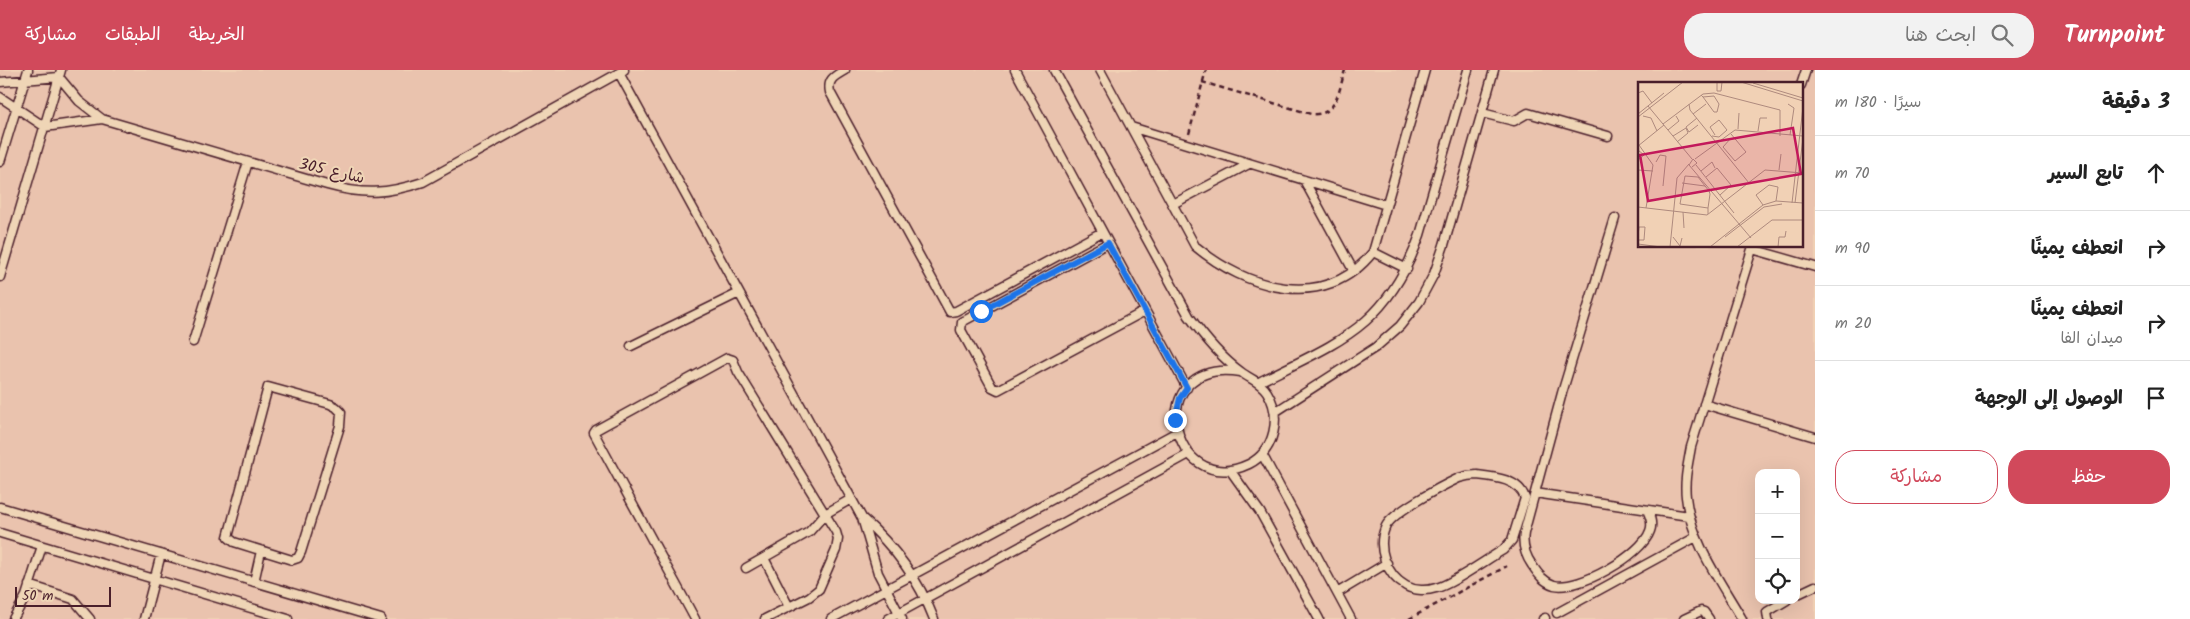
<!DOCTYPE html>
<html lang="ar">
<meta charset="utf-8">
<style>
:root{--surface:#fff;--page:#f2f2f2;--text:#222;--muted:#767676;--line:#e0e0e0;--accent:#d1495b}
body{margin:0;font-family:Kalam,"Playpen Sans Arabic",sans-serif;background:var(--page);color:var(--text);direction:rtl}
.controls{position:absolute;right:15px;bottom:15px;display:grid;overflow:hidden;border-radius:10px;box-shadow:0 5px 20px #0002}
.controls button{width:45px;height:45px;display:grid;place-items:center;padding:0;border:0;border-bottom:1px solid var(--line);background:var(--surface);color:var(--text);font:25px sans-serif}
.scale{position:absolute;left:15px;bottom:12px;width:96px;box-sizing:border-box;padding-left:5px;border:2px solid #4a1f2b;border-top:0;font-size:14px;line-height:18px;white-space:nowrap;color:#4a1f2b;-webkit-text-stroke:4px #efd5b6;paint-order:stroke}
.stop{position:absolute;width:15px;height:15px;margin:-11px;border:4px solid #1a73e8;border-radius:50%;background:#fff}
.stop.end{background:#1a73e8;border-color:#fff;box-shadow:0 1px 5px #0008}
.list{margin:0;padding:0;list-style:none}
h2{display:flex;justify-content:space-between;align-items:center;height:65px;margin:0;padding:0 20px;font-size:21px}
h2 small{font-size:16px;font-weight:400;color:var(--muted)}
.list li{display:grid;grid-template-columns:32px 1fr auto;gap:15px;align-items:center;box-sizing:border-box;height:75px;padding:0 20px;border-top:1px solid var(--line)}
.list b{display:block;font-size:19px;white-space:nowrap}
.list p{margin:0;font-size:16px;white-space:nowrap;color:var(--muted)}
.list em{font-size:16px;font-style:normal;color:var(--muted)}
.actions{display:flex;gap:10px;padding:15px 20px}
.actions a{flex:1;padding:11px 0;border:1px solid var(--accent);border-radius:20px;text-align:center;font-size:18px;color:var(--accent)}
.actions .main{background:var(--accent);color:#fff}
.icon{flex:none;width:28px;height:28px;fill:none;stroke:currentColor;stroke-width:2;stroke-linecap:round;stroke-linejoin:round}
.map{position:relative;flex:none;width:1815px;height:549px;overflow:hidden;direction:ltr}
header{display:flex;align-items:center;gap:30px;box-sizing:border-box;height:70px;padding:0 25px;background:var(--accent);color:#fff}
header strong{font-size:24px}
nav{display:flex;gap:28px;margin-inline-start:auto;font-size:18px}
.search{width:350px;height:45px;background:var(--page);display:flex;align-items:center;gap:12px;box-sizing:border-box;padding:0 18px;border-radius:20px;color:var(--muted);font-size:19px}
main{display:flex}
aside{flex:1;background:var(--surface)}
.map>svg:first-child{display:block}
</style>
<header>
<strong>Turnpoint</strong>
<div class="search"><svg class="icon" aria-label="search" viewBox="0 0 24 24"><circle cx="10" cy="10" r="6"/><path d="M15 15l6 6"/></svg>ابحث هنا</div>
<nav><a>الخريطة</a><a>الطبقات</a><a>مشاركة</a></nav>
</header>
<main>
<aside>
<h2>3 دقيقة<small>سيرًا · 180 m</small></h2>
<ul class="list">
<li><svg class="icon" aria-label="ahead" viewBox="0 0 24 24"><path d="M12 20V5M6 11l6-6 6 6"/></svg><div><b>تابع السير</b></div><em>70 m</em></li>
<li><svg class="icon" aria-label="right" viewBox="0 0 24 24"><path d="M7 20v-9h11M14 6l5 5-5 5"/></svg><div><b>انعطف يمينًا</b></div><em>90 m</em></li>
<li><svg class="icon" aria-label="right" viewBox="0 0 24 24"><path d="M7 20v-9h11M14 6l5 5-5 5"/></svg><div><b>انعطف يمينًا</b><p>ميدان الفا</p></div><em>20 m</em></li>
<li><svg class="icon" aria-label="arrive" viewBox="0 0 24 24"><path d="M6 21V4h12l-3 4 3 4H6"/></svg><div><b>الوصول إلى الوجهة</b></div></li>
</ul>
<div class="actions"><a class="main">حفظ</a><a>مشاركة</a></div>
</aside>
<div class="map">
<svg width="1815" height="549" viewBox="0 0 1815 549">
<rect width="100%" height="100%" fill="#f1d1b5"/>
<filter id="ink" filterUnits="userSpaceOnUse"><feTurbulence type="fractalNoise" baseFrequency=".02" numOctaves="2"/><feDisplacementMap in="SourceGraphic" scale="10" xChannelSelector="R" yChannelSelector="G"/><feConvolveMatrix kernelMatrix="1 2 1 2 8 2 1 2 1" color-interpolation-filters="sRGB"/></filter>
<g filter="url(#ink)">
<path fill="#eac3ae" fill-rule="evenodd" d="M0,0H1815V549H0ZM1639,14H1801V176H1639ZM1759,403H1796V530H1759Z"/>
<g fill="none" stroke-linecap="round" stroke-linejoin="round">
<defs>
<path id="lane" d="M845,0C835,6 827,9 830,22L950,242L956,241L1102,162
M1015,0L1187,318
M1054,0L1189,246C1204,267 1220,287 1241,302C1250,309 1261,312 1267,322C1282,346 1275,381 1249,394C1169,432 1140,286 1241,302
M1100,0L1195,176C1246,219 1325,243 1373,182L1425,0
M619,3L862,448L878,503L902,549
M0,12L59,7L79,31L102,49
M1801,15L1806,0
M0,27L45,57L102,49L327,115C363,125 387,124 423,112L624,0
M1482,43L1514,51L1528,43L1608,66
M1131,57L1386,135
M0,92L28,0
M1304,110L1353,200
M1173,134L1249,94
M1615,148L1562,323L1524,463C1522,475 1525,485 1532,495C1538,504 1544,512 1554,515C1579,521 1642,485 1650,461C1653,454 1650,446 1647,440
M1108,173L962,252L961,260L992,317L998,320L1145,241
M1752,179L1815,197
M1373,182L1407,199
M0,207L61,0
M193,272L248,92
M631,276L739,223
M1259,312C1340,271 1387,257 1420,165L1468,0
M268,317L330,334L336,337L341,342L340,356L301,482L298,488L292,490L234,472L228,467Z
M1704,334L1815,367
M1275,342L1376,277L1400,256L1419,232L1434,204L1444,175L1494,0
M1262,384L1351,549
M1230,400L1260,442L1319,549
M1477,405C1495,407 1519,409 1525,428L1512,470L1503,480C1487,489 1451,515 1436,518C1427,521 1415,521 1406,516C1386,505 1376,477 1386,456C1393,442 1442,416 1459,408C1465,406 1471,405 1477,405Z
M1535,423L1689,446
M0,437L381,549
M862,448C894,476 919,510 934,549
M0,463L288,549
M764,488L789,537
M746,498L809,462L825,444L851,429
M254,512L261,481
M29,515L73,529L90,549
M1337,523L1387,493
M1796,525L1815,516
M1557,543L1696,467
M13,549L26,526L42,476
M144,549L161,484
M695,549L594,363L596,360L727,288L733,290L738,302L836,462L838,469L836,480L819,519L809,527L765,549
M831,549L1177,362
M888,549L1189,384
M1543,549L1545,548
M1684,549L1701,541L1704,542L1709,549
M1742,549C1720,511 1691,472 1686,427C1684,410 1688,394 1691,377L1753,176
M1768,549L1767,542L1787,530"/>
</defs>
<use href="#lane" stroke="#4a1f2b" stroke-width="11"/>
<path stroke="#4a1f2b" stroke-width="2.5" stroke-dasharray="5 4" stroke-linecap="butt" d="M1202,12L1311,44C1337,47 1339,20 1345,0
M1189,64L1206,0
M1409,549L1507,496"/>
<use href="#lane" stroke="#efd5b6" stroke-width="8"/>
</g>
</g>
<g fill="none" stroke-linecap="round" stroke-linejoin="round" filter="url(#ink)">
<path stroke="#1a73e8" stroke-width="6" d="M981,241L1108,173L1187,318L1180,328L1175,350"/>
</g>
<g text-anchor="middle" stroke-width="4" stroke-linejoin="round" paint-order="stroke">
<g font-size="16" fill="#4a1f2b" stroke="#efd5b6">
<text transform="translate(332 100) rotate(13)" y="6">شارع 305</text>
</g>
</g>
<g transform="translate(1638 12)">
<rect width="165" height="165" fill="#f1d1b5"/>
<path fill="none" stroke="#ae8a7e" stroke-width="1" d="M79,0V9H83L84,0M103,0L165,19M115,1L165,16M0,11L5,9L14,21M63,13L65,15L76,30H79L81,22L76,14L65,15M51,22L52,28L111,101M150,22L156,26L152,53M10,24L54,77M0,32L26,11M55,32L68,22M5,34L13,36L19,49M0,35L45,0M59,36L48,45L51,50L60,43M25,42L65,12L76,11L142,28V54M100,47L101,31M30,48L41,39L38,34M120,49L122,36H129M35,54L48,46L50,51L39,60M74,54L81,55L89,48L81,38L72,45L77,53M93,56L85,65L97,79L108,70L93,52M1,63L15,83L8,126M0,64L26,43M0,68L6,73L0,78M57,77L97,48L165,54M18,80L22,73L28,74L25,104M58,83L96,131M54,85L59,81L55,77L51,83L113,156M0,88L15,89M141,88L143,72M63,89L74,80L77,86M68,95L79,86L93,103L82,113M44,101L67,104M154,121L165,25M157,121L165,56M125,123L118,113L131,103L140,105L138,119M0,125L69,133L127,88L165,91M45,130L46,146M70,132V126L72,112L71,109L60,95L47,94L42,122L70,126M0,154L1,145H7L6,158H0M35,155L42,164L44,156M87,155L126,125L144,122M0,162L23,165M32,165L39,96L51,82M72,165L125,123L138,119L165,121M99,165L134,138H165M140,165L141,155H147L148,149"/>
<path fill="#c2185b" fill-opacity="0.15" stroke="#c2185b" stroke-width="2.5" d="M155,46L163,92L10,119L2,73Z"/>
<rect width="165" height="165" fill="none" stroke="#4a1f2b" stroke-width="2.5"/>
</g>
</svg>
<div class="controls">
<button>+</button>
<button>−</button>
<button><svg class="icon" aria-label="locate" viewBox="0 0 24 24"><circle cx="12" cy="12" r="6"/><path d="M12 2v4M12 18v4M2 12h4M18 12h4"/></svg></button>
</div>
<div class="scale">50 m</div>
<div class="stop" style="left:981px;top:241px"></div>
<div class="stop end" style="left:1175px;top:350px"></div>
</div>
</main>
